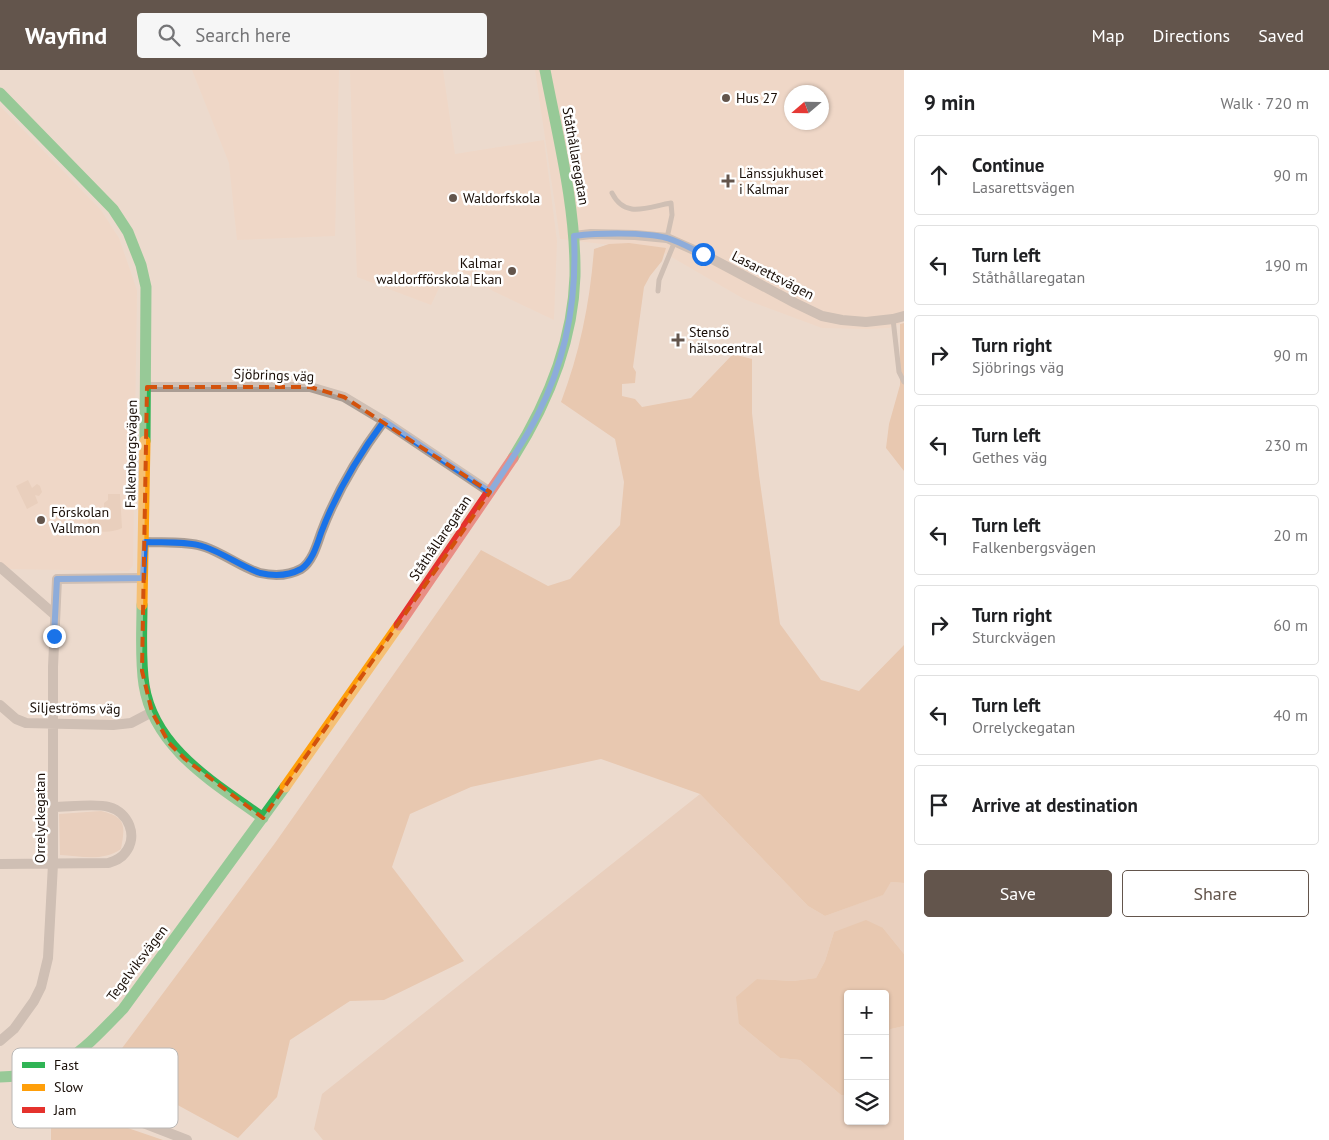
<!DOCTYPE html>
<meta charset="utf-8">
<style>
:root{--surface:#fff;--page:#f6f6f6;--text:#202124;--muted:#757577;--line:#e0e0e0;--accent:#63554c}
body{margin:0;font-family:"PT Sans",sans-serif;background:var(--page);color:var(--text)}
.controls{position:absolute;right:15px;bottom:15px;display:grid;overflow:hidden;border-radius:5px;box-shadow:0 1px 4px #0004}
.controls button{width:45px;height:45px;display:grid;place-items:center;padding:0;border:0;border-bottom:1px solid var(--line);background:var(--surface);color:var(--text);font:25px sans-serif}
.compass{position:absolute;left:784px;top:15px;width:45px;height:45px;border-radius:50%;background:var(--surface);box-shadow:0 1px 4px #0004;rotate:250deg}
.stop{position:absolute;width:15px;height:15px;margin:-11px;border:4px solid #1a73e8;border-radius:50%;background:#fff}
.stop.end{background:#1a73e8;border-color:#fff;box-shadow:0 1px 5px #0008}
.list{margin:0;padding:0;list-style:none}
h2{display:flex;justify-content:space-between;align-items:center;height:65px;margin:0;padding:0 20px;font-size:21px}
h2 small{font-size:16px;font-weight:400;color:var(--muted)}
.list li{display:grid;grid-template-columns:32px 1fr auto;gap:15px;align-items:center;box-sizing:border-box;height:80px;margin:0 10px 10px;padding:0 10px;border:1px solid var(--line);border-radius:5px}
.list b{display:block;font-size:19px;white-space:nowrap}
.list p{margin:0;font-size:16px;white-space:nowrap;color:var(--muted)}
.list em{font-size:16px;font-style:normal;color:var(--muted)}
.actions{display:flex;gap:10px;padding:15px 20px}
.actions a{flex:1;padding:11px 0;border:1px solid var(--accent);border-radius:5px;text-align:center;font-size:18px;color:var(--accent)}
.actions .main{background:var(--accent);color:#fff}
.icon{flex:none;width:28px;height:28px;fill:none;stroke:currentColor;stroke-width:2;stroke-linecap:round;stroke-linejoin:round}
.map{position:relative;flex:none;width:904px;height:1070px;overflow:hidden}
header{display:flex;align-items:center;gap:30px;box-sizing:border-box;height:70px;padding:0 25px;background:var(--accent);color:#fff}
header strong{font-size:24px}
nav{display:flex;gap:28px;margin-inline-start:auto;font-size:18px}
.search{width:350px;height:45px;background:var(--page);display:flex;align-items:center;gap:12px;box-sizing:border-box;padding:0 18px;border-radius:5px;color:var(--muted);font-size:19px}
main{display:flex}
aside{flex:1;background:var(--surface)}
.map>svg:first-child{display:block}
</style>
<header>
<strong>Wayfind</strong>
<div class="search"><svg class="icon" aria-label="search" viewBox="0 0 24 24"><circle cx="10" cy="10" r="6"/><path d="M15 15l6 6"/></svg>Search here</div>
<nav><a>Map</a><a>Directions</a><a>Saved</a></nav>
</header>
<main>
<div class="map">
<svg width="904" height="1070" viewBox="0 0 904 1070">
<rect width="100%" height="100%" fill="#ecdacd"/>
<path fill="#f2d3be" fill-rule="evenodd" d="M192,0H339L335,166L237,170L229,93Z
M350,0H443L455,84L544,70L557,171L554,250L493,221L468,204L447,201L431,235L357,207Z
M535,0H904V252L889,258L868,259L822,258L744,229L661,181L560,169ZM792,22H822V52H792Z
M0,36L101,140L119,168L137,220L133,496L128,501L9,499L0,492Z"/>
<path fill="#e4c1a8" d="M28,410L32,418L37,414L40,416L42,422L39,426L35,425L38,433L27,439L16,416Z
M108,424H120L122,458C112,463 97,463 87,458L89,446L100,449L104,441V433L108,430Z
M700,724L808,836L825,846L882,825L891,812L904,813V884L883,858L834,862L825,891L816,908L793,911L757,909L739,954L780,988L800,990L841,1025L848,1026V1051H885V964L891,959L904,956V1070H323L314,1059L322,1024Z
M101,741C127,747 125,756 121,779C103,792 80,786 60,785L59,744Z"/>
<path fill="#e2b18c" d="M629,173L666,178L662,191L650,206L644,217L633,297L636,302L635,313L622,314V326L635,329L642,337L691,328L733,284L752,289V343L759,405L780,554L821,610L859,621L904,575V813L891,812L883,825L825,846L808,836L700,724L601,689L471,717L410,744L392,797L464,891L384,930L350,931L290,970L277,1027L238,1068L108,997L275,773L481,480L548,516L570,509L620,455L624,412L615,369L561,332C580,282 590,232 594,179L609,174Z
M904,253V401L886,378L889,354L900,315V254Z
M866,850L883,858L904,884V956L891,959L885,964V924H848V1026L841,1025L800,990L780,988L739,954L736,927L757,909L793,911L816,908L825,891L834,862Z
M51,1043L88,1047L116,1054L163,1070H51Z"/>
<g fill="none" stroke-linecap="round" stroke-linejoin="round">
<path stroke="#aa9d94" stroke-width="5" d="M612,123C625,149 647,137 671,133L672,145L667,168
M658,221L659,210L675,171
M893,249L899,302L904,312"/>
<path stroke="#aa9d94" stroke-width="10" d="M574,166L591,164L635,165L667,168L703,184L795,233L822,246L842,250L866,252L893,249L904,246
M147,317H310L344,327L384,351L490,422
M145,472C164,473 187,471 205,477C223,483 244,499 260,503C273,506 288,506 301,499C312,492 317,475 321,463C336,423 358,386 384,351
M0,497L55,545
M0,635L16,649L26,653L113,655L131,653L152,642
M0,794L108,793C114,791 121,789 125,783C139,766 128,742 109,737C96,733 68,737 53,737
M0,971L14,959L34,931L41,917L48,888L53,794V597L57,509L143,508
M53,998L67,1017L84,1030L187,1070"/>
<path stroke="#30b455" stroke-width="11" d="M0,23L113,139L128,162L141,195L146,217L145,371
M513,388C547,334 573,271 575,206C576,137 558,68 545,0
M142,535C142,561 140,589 144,615C154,679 215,713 263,748
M0,1007C63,1005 82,981 123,939L285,717"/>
<path stroke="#ff9f0a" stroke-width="11" d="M142,535L145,371
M285,717L399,555"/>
<path stroke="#e5322d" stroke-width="11" d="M399,555L513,388"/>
</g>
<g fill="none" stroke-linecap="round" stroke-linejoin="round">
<path stroke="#1a73e8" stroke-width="6" d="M54,566L57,509L143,508L145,472C164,473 187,471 205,477C223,483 244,498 260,503C273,506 288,506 301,499C312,492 317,475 321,463C336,423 358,386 384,351L490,422C507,396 525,371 538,344C566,289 577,227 574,166C599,163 644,162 667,168C680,172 692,179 703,184"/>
</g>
<path d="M0 0H904V1070H0ZM147,317H310L344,327L490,422L263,748L185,689L169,673L152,642L142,601Z" fill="#ecdacd" fill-opacity=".55" fill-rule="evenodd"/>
<path fill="none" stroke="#d3520c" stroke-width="4" stroke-dasharray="10 6" stroke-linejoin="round" d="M147,317H310L344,327L490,422L263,748L185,689L169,673L152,642L142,601Z"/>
<g fill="#63554c" stroke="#fff" stroke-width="2">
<circle cx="726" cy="28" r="5"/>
<path d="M725.5 103.5h5v5h5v5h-5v5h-5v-5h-5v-5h5z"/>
<circle cx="453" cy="128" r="5"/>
<circle cx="512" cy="201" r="5"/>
<path d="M675.5 262.5h5v5h5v5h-5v5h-5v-5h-5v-5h5z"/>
<circle cx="41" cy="450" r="5"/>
</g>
<g text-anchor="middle" stroke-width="5" stroke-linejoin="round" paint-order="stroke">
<g font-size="14" fill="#190e07" stroke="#fff" text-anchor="start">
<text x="736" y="33">Hus 27</text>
<text x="739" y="108">Länssjukhuset<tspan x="739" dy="16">i Kalmar</tspan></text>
<text x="463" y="133">Waldorfskola</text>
<text x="502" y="198" text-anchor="end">Kalmar<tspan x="502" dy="16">waldorfförskola Ekan</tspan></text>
<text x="689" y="267">Stensö<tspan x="689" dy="16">hälsocentral</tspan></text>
<text x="51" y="447">Förskolan<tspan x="51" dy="16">Vallmon</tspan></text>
</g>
<g font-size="14" fill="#190e07" stroke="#fff">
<text transform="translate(576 86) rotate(80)" y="5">Ståthållaregatan</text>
<text transform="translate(773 205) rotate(27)" y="5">Lasarettsvägen</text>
<text transform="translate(274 305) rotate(2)" y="5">Sjöbrings väg</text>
<text transform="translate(131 384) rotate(-89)" y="5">Falkenbergsvägen</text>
<text transform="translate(440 468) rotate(-56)" y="5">Ståthållaregatan</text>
<text transform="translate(75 638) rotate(1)" y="5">Siljeströms väg</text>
<text transform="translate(40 748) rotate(-90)" y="5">Orrelyckegatan</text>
<text transform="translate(137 893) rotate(-53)" y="5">Tegelviksvägen</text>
</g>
</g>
<rect x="12" y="978" width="166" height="80" rx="8" fill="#fff" stroke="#bab7b5" stroke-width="1"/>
<rect x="22" y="992" width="23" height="6" fill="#30b455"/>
<rect x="22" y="1014" width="23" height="7" fill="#ff9f0a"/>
<rect x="22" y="1037" width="23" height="6" fill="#e5322d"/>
<g font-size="14" fill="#190e07">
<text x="54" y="1000">Fast</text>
<text x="54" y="1022">Slow</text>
<text x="54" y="1045">Jam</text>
</g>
</svg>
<div class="controls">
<button>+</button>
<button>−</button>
<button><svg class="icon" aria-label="layers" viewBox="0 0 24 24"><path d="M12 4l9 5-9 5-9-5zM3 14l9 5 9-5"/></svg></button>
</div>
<svg class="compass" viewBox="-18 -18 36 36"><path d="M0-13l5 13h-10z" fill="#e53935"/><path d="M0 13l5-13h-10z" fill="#757577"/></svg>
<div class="stop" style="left:703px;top:184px"></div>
<div class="stop end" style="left:54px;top:566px"></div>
</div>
<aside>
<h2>9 min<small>Walk · 720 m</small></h2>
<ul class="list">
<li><svg class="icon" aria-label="ahead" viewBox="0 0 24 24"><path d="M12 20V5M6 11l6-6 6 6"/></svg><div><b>Continue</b><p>Lasarettsvägen</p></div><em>90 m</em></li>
<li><svg class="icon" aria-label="left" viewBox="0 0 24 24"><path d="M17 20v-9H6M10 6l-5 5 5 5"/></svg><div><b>Turn left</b><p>Ståthållaregatan</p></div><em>190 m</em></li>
<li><svg class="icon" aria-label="right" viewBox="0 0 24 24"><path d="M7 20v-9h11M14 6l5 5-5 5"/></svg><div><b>Turn right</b><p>Sjöbrings väg</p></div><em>90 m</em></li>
<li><svg class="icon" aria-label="left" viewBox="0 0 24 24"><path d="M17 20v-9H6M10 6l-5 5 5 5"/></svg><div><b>Turn left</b><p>Gethes väg</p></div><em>230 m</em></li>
<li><svg class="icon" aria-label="left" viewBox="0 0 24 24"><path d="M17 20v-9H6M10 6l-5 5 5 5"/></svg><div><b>Turn left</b><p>Falkenbergsvägen</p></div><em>20 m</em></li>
<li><svg class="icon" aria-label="right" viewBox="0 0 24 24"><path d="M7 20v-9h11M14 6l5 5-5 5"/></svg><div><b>Turn right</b><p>Sturckvägen</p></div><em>60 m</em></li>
<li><svg class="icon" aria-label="left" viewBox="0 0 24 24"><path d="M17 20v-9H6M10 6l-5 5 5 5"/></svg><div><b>Turn left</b><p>Orrelyckegatan</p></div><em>40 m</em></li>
<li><svg class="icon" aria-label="arrive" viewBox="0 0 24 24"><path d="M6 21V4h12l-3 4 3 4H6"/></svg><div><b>Arrive at destination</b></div></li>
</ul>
<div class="actions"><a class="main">Save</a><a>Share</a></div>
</aside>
</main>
